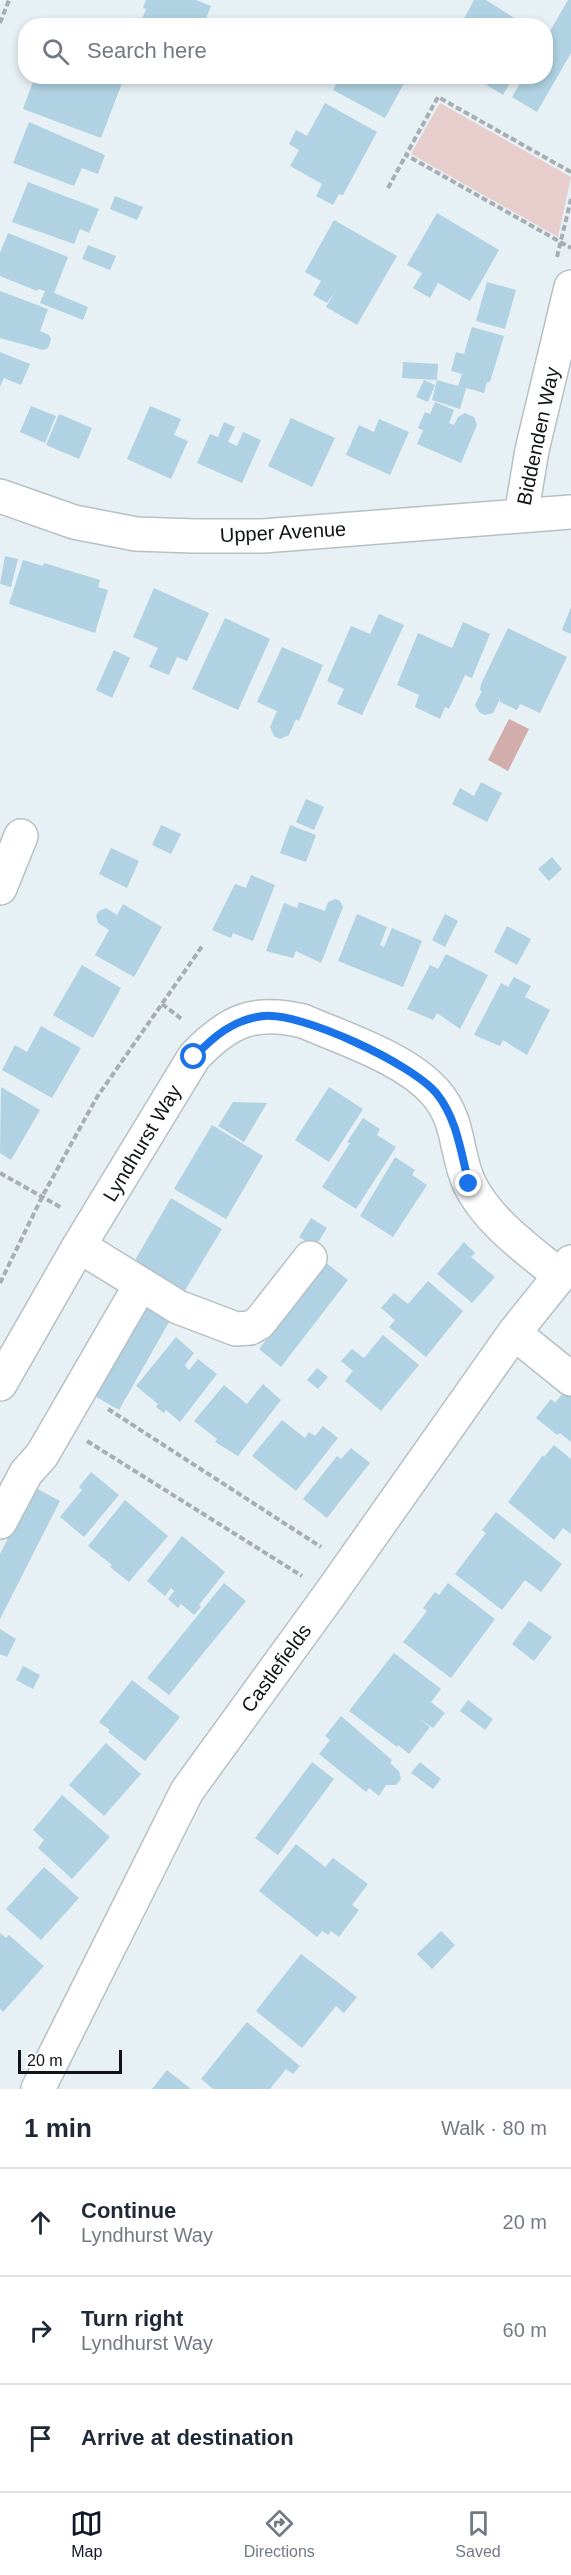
<!DOCTYPE html>
<meta charset="utf-8">
<style>
:root{--surface:#fff;--page:#f6f6f7;--text:#1f2937;--muted:#747a83;--line:#e0e1e3;--accent:#111827}
body{margin:0;font-family:Arial,sans-serif;background:var(--page);color:var(--text)}
.scale{position:absolute;left:18px;bottom:15px;width:104px;box-sizing:border-box;padding-left:6px;border:3px solid #111416;border-top:0;font-size:16px;line-height:21px;white-space:nowrap;color:#111416;-webkit-text-stroke:4px #fff;paint-order:stroke}
.stop{position:absolute;width:18px;height:18px;margin:-14px;border:4px solid #1a73e8;border-radius:50%;background:#fff}
.stop.end{background:#1a73e8;border-color:#fff;box-shadow:0 2px 6px #0008}
.list{margin:0;padding:0;list-style:none}
h2{display:flex;justify-content:space-between;align-items:center;height:78px;margin:0;padding:0 24px;font-size:26px}
h2 small{font-size:20px;font-weight:400;color:var(--muted)}
.list li{display:grid;grid-template-columns:39px 1fr auto;gap:18px;align-items:center;box-sizing:border-box;height:108px;padding:0 24px;border-top:2px solid var(--line)}
.list b{display:block;font-size:22px;white-space:nowrap}
.list p{margin:0;font-size:20px;white-space:nowrap;color:var(--muted)}
.list em{font-size:20px;font-style:normal;color:var(--muted)}
.icon{flex:none;width:33px;height:33px;fill:none;stroke:currentColor;stroke-width:2;stroke-linecap:round;stroke-linejoin:round}
.map{position:relative;flex:none;width:571px;height:2089px;overflow:hidden}
.search{position:absolute;background:var(--surface);box-shadow:0 3px 9px #0003;left:18px;right:18px;top:18px;height:66px;display:flex;align-items:center;gap:15px;box-sizing:border-box;padding:0 21px;border-radius:24px;color:var(--muted);font-size:22px}
.sheet{height:402px;background:var(--surface)}
nav{display:flex;justify-content:space-around;align-items:center;box-sizing:border-box;height:84px;border-top:2px solid var(--line);background:var(--surface);font-size:16px;color:var(--muted)}
nav a{display:grid;justify-items:center;gap:3px}
nav .on{color:var(--accent)}
.map>svg:first-child{display:block}
</style>
<div class="map">
<svg width="571" height="2089" viewBox="0 0 571 2089">
<rect width="100%" height="100%" fill="#e7f0f5"/>
<path fill="#e7cdcb" d="M440,103L571,177L558,237L411,154Z"/>
<path fill="#d1adab" d="M509,719L529,729L508,771L488,760Z"/>
<path fill="#b0d2e2" d="M146,0H196L211,6L203,26H139L146,9L143,8Z
M474,0H486L527,26H460Z
M568,0H571V53L537,112L512,97L524,76H546V38Z
M46,76L124,78L101,138L23,109L34,79L44,82Z
M340,76H408L385,118L333,90Z
M472,76H514L503,95Z
M325,103L377,132L343,195L339,194L333,205L316,196L322,184L290,166L299,150L289,144L296,130L307,136Z
M29,122L105,155L98,174L82,168L74,186L13,163Z
M28,182L99,209L89,233L80,229L74,244L12,222Z
M115,196L143,207L137,220L110,209Z
M437,213L499,250L470,301L438,283L430,298L413,288L422,273L407,265Z
M334,220L397,256L357,325L326,307L336,290L327,303L313,295L321,281L305,272Z
M8,233L68,257L54,293L88,307L83,320L40,303L45,291L38,289L37,291L0,276V253Z
M88,245L116,256L110,270L82,259Z
M487,282L516,290L505,329L476,321Z
M0,291L48,309L40,331L49,335L51,339L48,348L43,350L0,338Z
M472,327L504,336L490,382H487L484,393L466,388L460,409L432,400L437,380L458,386L462,374L451,371L456,352L464,354Z
M0,352L30,364L21,385L4,378L0,387Z
M403,362L438,364L437,380L402,378Z
M424,380L435,385L428,402L416,397Z
M435,402L454,410L449,423L454,425L458,417L465,413L474,417L477,425L461,463L417,444L423,430L418,428L425,412L430,414Z
M31,406L56,416L45,443L20,432Z
M150,406L181,419L174,435L188,441L171,479L127,459Z
M59,414L92,428L79,459L46,445Z
M291,418L335,438L312,487L268,466Z
M379,419L409,432L390,475L346,455L359,425L374,432Z
M224,422L235,427L228,442L237,446L243,432L261,440L242,483L197,463L210,434L218,437Z
M5,556L18,559L11,587L0,584Z
M23,560L43,566L44,563L100,580L98,587L108,590L95,633L9,604Z
M154,588L209,613L187,661L177,657L169,675L149,667L158,648L133,637Z
M571,607V634L562,630Z
M379,614L404,625L362,715L337,704L344,689L327,681L351,626L370,634Z
M225,618L270,639L238,710L192,689Z
M463,622L490,634L472,678L465,675L449,709L445,707L440,719L415,707L419,695L397,685L418,633L452,648Z
M508,628L567,657L540,713L520,704L517,710L500,702V699L493,713L485,715L479,712L475,705L482,691L480,690L481,684Z
M282,647L323,665L299,721L296,719L289,735L280,739L274,736L270,727L277,711L257,702Z
M114,650L130,658L112,698L96,690Z
M481,782L502,793L487,822L452,804L460,788L474,796Z
M306,799L324,807L314,830L296,822Z
M161,825L181,834L171,854L152,845Z
M290,825L316,835L306,862L280,853Z
M111,848L139,861L127,888L99,874Z
M552,857L562,869L549,881L538,869Z
M251,875L275,885L253,941L233,933L231,938L212,930L235,884L246,888Z
M335,899L340,901L343,907L321,963L296,951L293,958L266,951L284,903L297,908L299,902L325,911L328,902Z
M123,904L162,927L134,977L95,955L109,930L98,923L96,916L99,911L106,908L117,915Z
M357,914L387,927L380,945L384,947L392,928L422,941L403,987L338,961Z
M445,914L458,921L445,947L432,940Z
M507,926L531,939L517,965L494,952Z
M446,954L488,975L460,1029L437,1013L433,1020L407,1009L430,965L438,969Z
M82,965L121,988L93,1038L53,1015Z
M514,977L531,986L525,997L550,1010L527,1055L503,1040L500,1046L474,1035L501,983L508,987Z
M41,1026L81,1048L52,1098L2,1070L15,1045L27,1052Z
M1,1087L40,1110L11,1160L0,1153Z
M329,1087L363,1109L329,1162L295,1140Z
M233,1102L267,1103L244,1142L218,1126Z
M363,1118L380,1129L377,1135L396,1147L356,1209L322,1187L350,1143L347,1142Z
M212,1125L263,1156L226,1219L174,1189Z
M395,1157L415,1170L412,1175L427,1185L393,1237L360,1216Z
M171,1198L222,1229L184,1292L134,1262Z
M311,1218L327,1228L315,1247L299,1237Z
M464,1242L475,1253L471,1257L495,1277L472,1303L437,1274Z
M325,1262L348,1280L281,1367L259,1349Z
M428,1281L463,1311L426,1357L389,1327L395,1320L381,1308L394,1293L408,1304Z
M148,1301L173,1315L119,1410L93,1395Z
M383,1335L419,1365L381,1411L345,1381L353,1371L341,1361L352,1349L364,1358Z
M176,1337L194,1353L185,1365L187,1368L189,1370L198,1359L217,1374L180,1422L166,1410L164,1413L156,1407L158,1404L136,1386Z
M317,1368L328,1377L318,1389L307,1380Z
M263,1384L281,1400L238,1456L215,1442L217,1439L194,1421L224,1385L247,1404Z
M567,1388L571,1391V1442L560,1433L557,1435L536,1418L551,1399L555,1403Z
M282,1420L305,1438L309,1432L315,1436L323,1426L338,1438L296,1491L252,1456Z
M554,1445L571,1459V1534L563,1528L554,1540L508,1502L543,1455L544,1457Z
M351,1448L370,1463L327,1518L303,1499L337,1456L341,1459Z
M91,1472L119,1495L84,1537L60,1517L82,1490L79,1487Z
M34,1487L60,1501L0,1619V1554Z
M125,1500L168,1536L129,1582L110,1567L112,1565L88,1546Z
M496,1512L562,1564L541,1592L525,1580L502,1610L455,1574L486,1533L482,1530Z
M182,1536L225,1572L199,1605L201,1607L194,1615L181,1604L178,1608L168,1599L174,1591L171,1588L165,1596L147,1581Z
M224,1583L246,1601L169,1695L147,1678Z
M448,1583L495,1619L451,1678L403,1642L427,1611L423,1608L435,1592L439,1595Z
M529,1621L552,1637L534,1661L512,1644Z
M0,1629L16,1639L7,1657L0,1654Z
M394,1653L441,1689L431,1702L445,1713L433,1728L418,1718L430,1727L409,1754L398,1745L397,1747L349,1711Z
M23,1666L40,1675L33,1689L16,1680Z
M132,1680L180,1717L145,1761L108,1732L110,1730L99,1722Z
M468,1700L493,1719L485,1730L460,1711Z
M341,1716L392,1760L390,1763L399,1771L401,1779L396,1785H386L379,1796L369,1788L366,1792L319,1754L330,1740L325,1736Z
M106,1743L141,1774L104,1816L69,1785Z
M312,1762L334,1779L278,1855L255,1838Z
M420,1762L441,1779L433,1789L411,1773Z
M62,1795L110,1837L72,1879L38,1848L44,1840L33,1830Z
M296,1844L325,1867L333,1858L368,1884L352,1905L359,1910L339,1937L331,1931L328,1935L322,1931L317,1937L259,1891Z
M44,1867L79,1898L41,1940L6,1909Z
M441,1931L455,1945L432,1969L417,1954Z
M0,1933L6,1938L9,1935L44,1966L3,2012L0,2009Z
M301,1954L357,1997L344,2013L336,2006L302,2048L256,2011Z
M247,2022L300,2066L293,2074L286,2069L270,2089H213L201,2079Z
M167,2070L191,2089H152Z"/>
<g fill="none" stroke-linecap="round" stroke-linejoin="round">
<defs>
<path id="minor" d="M0,496L74,522L136,534L194,536H263L571,512
M521,516L532,450L571,287
M0,888L21,836
M79,1246L178,1307L236,1329L250,1328L259,1323L310,1258
M514,1333L571,1379
M0,1384L79,1246L194,1057C228,1021 254,1009 303,1021C344,1039 405,1058 435,1092C461,1121 455,1155 470,1185C489,1223 529,1250 560,1276
M0,1522L26,1473L42,1455L141,1284
M38,2089L187,1791L330,1594L514,1333L571,1262"/>
</defs>
<use href="#minor" stroke="#b7c0c4" stroke-width="36"/>
<path stroke="#a6aeb2" stroke-width="4" stroke-dasharray="6 3" stroke-linecap="butt" d="M0,23L9,0
M571,172L438,97L406,155L571,248
M388,188L406,155
M557,257L571,199
M162,1004L183,1020
M0,1173L62,1208
M0,1283L42,1197L97,1097L203,945
M108,1409L321,1547
M87,1441L302,1576"/>
<use href="#minor" stroke="#fff" stroke-width="33"/>
</g>
<g fill="none" stroke-linecap="round" stroke-linejoin="round">
<path stroke="#1a73e8" stroke-width="8" d="M194,1057C214,1036 234,1019 264,1016C301,1012 413,1064 437,1094C457,1119 461,1153 469,1184"/>
</g>
<g text-anchor="middle" stroke-width="5" stroke-linejoin="round" paint-order="stroke">
<g font-size="20" fill="#111416" stroke="#fff">
<text transform="translate(538 436) rotate(-78)" y="7">Biddenden Way</text>
<text transform="translate(283 532) rotate(-3)" y="7">Upper Avenue</text>
<text transform="translate(142 1143) rotate(-59)" y="7">Lyndhurst Way</text>
<text transform="translate(276 1668) rotate(-54)" y="7">Castlefields</text>
</g>
</g>
</svg>
<div class="scale">20 m</div>
<div class="stop" style="left:194px;top:1057px"></div>
<div class="stop end" style="left:469px;top:1184px"></div>
<div class="search"><svg class="icon" aria-label="search" viewBox="0 0 24 24"><circle cx="10" cy="10" r="6"/><path d="M15 15l6 6"/></svg>Search here</div>
</div>
<section class="sheet">
<h2>1 min<small>Walk · 80 m</small></h2>
<ul class="list">
<li><svg class="icon" aria-label="ahead" viewBox="0 0 24 24"><path d="M12 20V5M6 11l6-6 6 6"/></svg><div><b>Continue</b><p>Lyndhurst Way</p></div><em>20 m</em></li>
<li><svg class="icon" aria-label="right" viewBox="0 0 24 24"><path d="M7 20v-9h11M14 6l5 5-5 5"/></svg><div><b>Turn right</b><p>Lyndhurst Way</p></div><em>60 m</em></li>
<li><svg class="icon" aria-label="arrive" viewBox="0 0 24 24"><path d="M6 21V4h12l-3 4 3 4H6"/></svg><div><b>Arrive at destination</b></div></li>
</ul>
</section>
<nav>
<a class="on"><svg class="icon" aria-label="map" viewBox="0 0 24 24"><path d="M3 6l6-2 6 2 6-2v14l-6 2-6-2-6 2zM9 4v14M15 6v14"/></svg>Map</a>
<a><svg class="icon" aria-label="directions" viewBox="0 0 24 24"><path d="M12 3l9 9-9 9-9-9zM9 14v-3h6M13 9l2 2-2 2"/></svg>Directions</a>
<a><svg class="icon" aria-label="saved" viewBox="0 0 24 24"><path d="M7 4h10v16l-5-4-5 4z"/></svg>Saved</a>
</nav>
